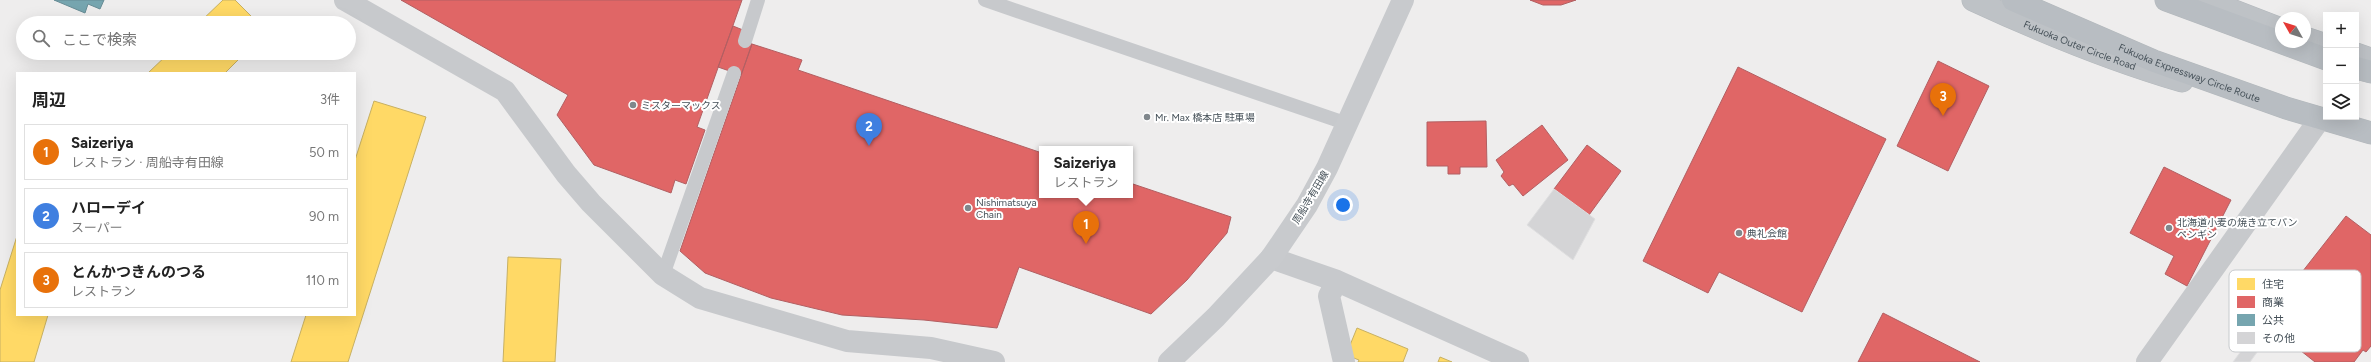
<!DOCTYPE html>
<html lang="ja">
<meta charset="utf-8">
<style>
:root{--surface:#fff;--page:#f2f2f2;--text:#222;--muted:#767676;--line:#e0e0e0;--accent:#ea580c}
body{margin:0;font-family:Figtree,"Noto Sans JP",sans-serif;background:var(--page);color:var(--text)}
.controls{position:absolute;right:12px;top:12px;display:grid;overflow:hidden;border-radius:0px;box-shadow:0 4px 16px #0002}
.controls button{width:36px;height:36px;display:grid;place-items:center;padding:0;border:0;border-bottom:1px solid var(--line);background:var(--surface);color:var(--text);font:20px sans-serif}
.compass{position:absolute;left:2275px;top:12px;width:36px;height:36px;border-radius:50%;background:var(--surface);box-shadow:0 4px 16px #0002;rotate:309deg}
.you{position:absolute;left:1343px;top:205px;width:14px;height:14px;margin:-10px;border:3px solid #fff;border-radius:50%;background:#1a73e8;box-shadow:0 0 0 6px #1a73e833}
.badge{display:grid;place-items:center;width:26px;height:26px;border-radius:50%;background:var(--accent);color:#fff;font-size:13px;font-weight:700}
.pin{position:absolute;translate:-50% -33px;filter:drop-shadow(0 1px 2px #0008)}
.pin::after{content:'';position:absolute;top:21px;width:14px;height:12px;background:inherit;clip-path:polygon(0 0,100% 0,50% 100%)}
.popup{position:absolute;left:1039px;top:146px;width:94px;height:52px;box-sizing:border-box;display:grid;place-content:center;border-radius:0px;background:var(--surface);filter:drop-shadow(0 1px 3px #0005);font-size:13px;white-space:nowrap;color:var(--muted)}
.popup b{font-size:15px;color:var(--text)}
.popup::after{content:'';position:absolute;left:50%;top:100%;margin-left:-8px;border:8px solid transparent;border-top-color:var(--surface)}
.list{margin:0;padding:0;list-style:none}
h2{display:flex;justify-content:space-between;align-items:center;height:52px;margin:0;padding:0 16px;font-size:17px}
h2 small{font-size:13px;font-weight:400;color:var(--muted)}
.list li{display:grid;grid-template-columns:26px 1fr auto;gap:12px;align-items:center;box-sizing:border-box;height:56px;margin:0 8px 8px;padding:0 8px;border:1px solid var(--line);border-radius:0px}
.list b{display:block;font-size:15px;white-space:nowrap}
.list p{margin:0;font-size:13px;white-space:nowrap;color:var(--muted)}
.list em{font-size:13px;font-style:normal;color:var(--muted)}
.icon{flex:none;width:22px;height:22px;fill:none;stroke:currentColor;stroke-width:2;stroke-linecap:round;stroke-linejoin:round}
.map{position:relative;flex:none;width:2371px;height:362px;overflow:hidden}
.search{position:absolute;background:var(--surface);box-shadow:0 4px 16px #0002;left:16px;top:16px;width:340px;height:44px;display:flex;align-items:center;gap:10px;box-sizing:border-box;padding:0 14px;border-radius:22px;color:var(--muted);font-size:15px}
.panel{position:absolute;background:var(--surface);box-shadow:0 4px 16px #0002;left:16px;top:72px;width:340px;height:244px;border-radius:0px}
.map>svg:first-child{display:block}
</style>
<div class="map">
<svg width="2371" height="362" viewBox="0 0 2371 362">
<rect width="100%" height="100%" fill="#eeeded"/>
<path fill="#ffd966" stroke="#c7b062" d="M223,0H235L258,23H199Z
M169,53H245L225,73H148Z
M374,101L426,117L348,362H291L306,315H355V160Z
M17,236V315H48L34,362H0V290Z
M508,257L561,259L555,362H503Z
M1357,328L1408,349L1403,362H1358L1359,360L1346,355Z
M1440,357L1452,362H1438Z"/>
<path fill="#e06666" stroke="#b25f62" d="M401,0H742L697,127L705,130L686,184L675,180L671,193L594,165L557,115L568,95Z
M1530,0H1576L1561,5H1543Z
M733,26L743,30L741,39L752,44L741,75L718,67Z
M752,44L802,60L798,70L1042,153V195H1130V183L1231,217L1227,233L1187,280L1151,314L1019,267L997,328L924,320L842,315L771,298L705,273L680,251Z
M1938,61L1989,86L1948,171L1897,146Z
M1738,67L1886,139L1802,312L1719,272L1708,293L1643,261Z
M1486,121L1487,167H1460V174H1448V166H1427V122Z
M1542,125L1568,160L1523,196L1513,184L1509,186L1501,176L1504,172L1496,160Z
M1587,145L1621,171L1589,215L1554,189Z
M2164,167L2231,200L2187,286L2165,274L2174,256L2130,233Z
M2346,216L2371,235V346L2366,352L2363,350L2354,362H2315L2272,328L2281,316L2274,311L2290,291L2288,290Z
M1883,313L1980,362H1858Z"/>
<path fill="#76a5af" stroke="#678c95" d="M54,0H104L100,9L88,4L85,13Z"/>
<path fill="#d4d4d6" stroke="#dfdfe0" d="M1554,189L1595,219L1573,260L1527,225Z
M2270,311L2276,316L2266,328L2261,324Z
M2252,336L2263,344L2250,362H2233Z"/>
<g fill="none" stroke-linecap="round" stroke-linejoin="round">
<defs>
<g id="trunk">
<path id="s1" d="M1973,0C2040,31 2110,60 2182,81"/>
<path d="M2206,0L2281,29"/>
<path d="M2305,38L2326,45"/>
<path d="M2356,54L2371,59"/>
</g>
<g id="motorway">
<path id="s2" d="M2013,0L2154,61L2286,108L2371,133"/>
<path d="M2166,0L2326,59"/>
<path d="M2356,68L2371,72"/>
</g>
</defs>
<use href="#trunk" stroke="#b3b8bc" stroke-width="23"/>
<use href="#motorway" stroke="#b3b8bc" stroke-width="23"/>
<path stroke="#c7c9cc" stroke-width="14" d="M985,0L1348,124
M745,41L758,0
M663,275L734,73"/>
<path stroke="#c7c9cc" stroke-width="22" d="M345,0L505,91L566,174L591,203L663,275L700,298L847,341L931,348L994,362
M1271,258L1337,281L1518,362
M1337,281L1329,296L1344,362
M2147,362L2317,123"/>
<path stroke="#c8cacd" stroke-width="22" d="M1169,362L1216,317L1271,258L1307,205L1327,168L1403,0"/>
<use href="#trunk" stroke="#bec2c6" stroke-width="22"/>
<use href="#motorway" stroke="#b8bdc2" stroke-width="22"/>
</g>
<g fill="#80878c" stroke="#fff" stroke-width="1.5">
<circle cx="633" cy="105" r="4"/>
<circle cx="1147" cy="117" r="4"/>
<circle cx="968" cy="208" r="4"/>
<circle cx="2169" cy="228" r="4"/>
<circle cx="1739" cy="233" r="4"/>
</g>
<g text-anchor="middle" stroke-width="4" stroke-linejoin="round" paint-order="stroke">
<g font-size="10" fill="#455058" stroke="#fff">
<text dy="4" stroke="none"><textPath href="#s1" startOffset="116">Fukuoka Outer Circle Road</textPath></text>
<text dy="4" stroke="none"><textPath href="#s2" startOffset="191">Fukuoka Expressway Circle Route</textPath></text>
<text transform="translate(1310 197) rotate(-59)" y="4">周船寺有田線</text>
</g>
<g font-size="10" fill="#455058" stroke="#fff" text-anchor="start">
<text x="641" y="109">ミスターマックス</text>
<text x="1155" y="121">Mr. Max 橋本店 駐車場</text>
<text x="976" y="206">Nishimatsuya<tspan x="976" dy="12">Chain</tspan></text>
<text x="2177" y="226">北海道小麦の焼き立てパン<tspan x="2177" dy="12">ペンギン</tspan></text>
<text x="1747" y="237">典礼会館</text>
</g>
</g>
<rect x="2229" y="270" width="132" height="82" rx="6" fill="#fff" stroke="#c7cacd" stroke-width="1"/>
<rect x="2237" y="278" width="18" height="12" fill="#ffd966"/>
<rect x="2237" y="296" width="18" height="12" fill="#e06666"/>
<rect x="2237" y="314" width="18" height="12" fill="#76a5af"/>
<rect x="2237" y="332" width="18" height="12" fill="#d4d4d6"/>
<g font-size="11" fill="#455058">
<text x="2262" y="288">住宅</text>
<text x="2262" y="306">商業</text>
<text x="2262" y="324">公共</text>
<text x="2262" y="342">その他</text>
</g>
</svg>
<div class="controls">
<button>+</button>
<button>−</button>
<button><svg class="icon" aria-label="layers" viewBox="0 0 24 24"><path d="M12 4l9 5-9 5-9-5zM3 14l9 5 9-5"/></svg></button>
</div>
<svg class="compass" viewBox="-18 -18 36 36"><path d="M0-13l5 13h-10z" fill="#e53935"/><path d="M0 13l5-13h-10z" fill="#767676"/></svg>
<div class="you"></div>
<div class="pin badge" style="left:1086px;top:244px;background:#e8710a">1</div>
<div class="popup"><b>Saizeriya</b>レストラン</div>
<div class="pin badge" style="left:869px;top:146px;background:#3f7fe0">2</div>
<div class="pin badge" style="left:1943px;top:116px;background:#e8710a">3</div>
<div class="search"><svg class="icon" aria-label="search" viewBox="0 0 24 24"><circle cx="10" cy="10" r="6"/><path d="M15 15l6 6"/></svg>ここで検索</div>
<section class="panel">
<h2>周辺<small>3件</small></h2>
<ul class="list">
<li><span class="badge" style="background:#e8710a">1</span><div><b>Saizeriya</b><p>レストラン · 周船寺有田線</p></div><em>50 m</em></li>
<li><span class="badge" style="background:#3f7fe0">2</span><div><b>ハローデイ</b><p>スーパー</p></div><em>90 m</em></li>
<li><span class="badge" style="background:#e8710a">3</span><div><b>とんかつきんのつる</b><p>レストラン</p></div><em>110 m</em></li>
</ul>
</section>
</div>
